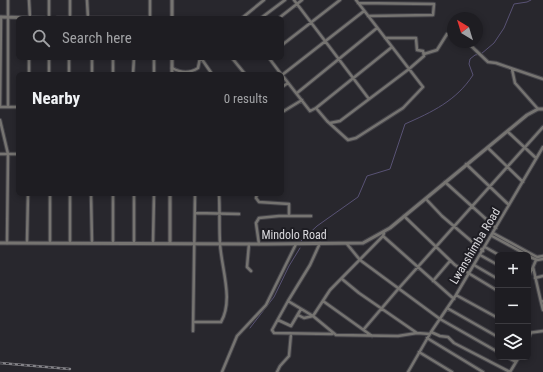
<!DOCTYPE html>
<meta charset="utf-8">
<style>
:root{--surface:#1e1d22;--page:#2b2a2f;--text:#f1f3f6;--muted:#a1a2a5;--line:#3c3b40}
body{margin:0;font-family:"Roboto Condensed",sans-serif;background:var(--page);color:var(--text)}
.controls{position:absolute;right:12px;bottom:12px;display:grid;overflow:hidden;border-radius:6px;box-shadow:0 2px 6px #0003}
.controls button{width:36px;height:36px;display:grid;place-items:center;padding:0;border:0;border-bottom:1px solid var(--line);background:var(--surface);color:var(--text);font:20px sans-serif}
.compass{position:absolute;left:447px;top:12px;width:36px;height:36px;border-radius:50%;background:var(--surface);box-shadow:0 2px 6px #0003;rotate:322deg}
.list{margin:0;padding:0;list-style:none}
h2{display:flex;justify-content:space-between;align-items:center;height:52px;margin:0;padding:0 16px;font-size:17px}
h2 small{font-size:13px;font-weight:400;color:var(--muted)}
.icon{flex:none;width:22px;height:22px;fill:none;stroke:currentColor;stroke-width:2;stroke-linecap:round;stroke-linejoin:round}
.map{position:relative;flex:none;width:543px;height:372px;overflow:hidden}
.search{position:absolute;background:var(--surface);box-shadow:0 2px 6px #0003;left:16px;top:16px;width:268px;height:44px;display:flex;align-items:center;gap:10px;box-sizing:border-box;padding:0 14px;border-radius:6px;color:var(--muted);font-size:15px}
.panel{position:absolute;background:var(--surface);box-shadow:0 2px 6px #0003;left:16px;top:72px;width:268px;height:124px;border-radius:6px}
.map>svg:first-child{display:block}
</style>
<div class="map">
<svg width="543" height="372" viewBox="0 0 543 372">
<rect width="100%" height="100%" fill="#28272d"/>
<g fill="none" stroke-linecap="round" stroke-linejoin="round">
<path stroke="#585274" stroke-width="1" d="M301,241L317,226L358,197L367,176L390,169L405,124C432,112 456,101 473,75L469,64L470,59L475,55L481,54L494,43L504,28L514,4L527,2L531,0
M250,328L274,297L289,266L300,248"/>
<defs>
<path id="minor" d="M29,0L30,18
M87,0L88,18
M150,0V18
M294,0L369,99
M358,3L434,4L433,15L368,16
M49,18V0
M70,18V0
M242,18L264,0
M261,18L285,0
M279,18L302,0
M467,42L488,62L496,63L543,79
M282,45L340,0
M424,54L437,50L447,34L453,35
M49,58V74
M113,58V74
M201,58L212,74
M232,58L245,74
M269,58L281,74
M172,68C181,73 189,74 198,68L200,58
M512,69L515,83L538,109
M29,74V58
M69,74V58
M92,74V58
M133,74L134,58
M154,74V58
M282,75L310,111L316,108L327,121L348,140L356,138L403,108L423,87L356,0
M282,75L364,11
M282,87L288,83
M297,93L377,28
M0,107L1,17
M1,107H18
M8,107V0
M316,108L392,47
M282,109L284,111L302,100
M0,120L8,154L7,243
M330,123L340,121L409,69L424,56L423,51L417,50L416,38H385
M508,132L536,158
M488,148L523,182
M0,154H18
M466,164L509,205
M445,182L496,228
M91,194L92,243
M113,194V243
M134,194V243
M257,194L256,198L259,202L289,204V216
M426,199L442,216L483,251
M195,213L239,214
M404,216L455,265L498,291
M493,233L537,257L543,256
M383,236L454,299
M492,236L527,255
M27,242L28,194
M50,242V194
M70,242V194
M153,243L154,194
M320,243L310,265L288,301L313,316L336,335L398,336L417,333L430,334
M249,244L247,267L251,271
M259,244L256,223L259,218L279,216H311
M347,244L360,260L440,319L498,352
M485,247L499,255
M480,255L498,265
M528,256L537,260L543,259
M536,260L533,267L541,302
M474,265L498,279
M528,277L533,267
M535,278L543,276
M342,279L359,293L417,333
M433,281L450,261
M456,295L498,318
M288,301L272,330L274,333L332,334
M323,301L372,336
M543,301L541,302L543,310
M447,308L498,337
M298,315L304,318L313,316L330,290L383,236L384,233
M278,320L291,326L301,309
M194,322H221C234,300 221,267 220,243C219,227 220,210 219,194
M364,329L399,288L543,127
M193,331L195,194
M431,332L440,336L448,337L454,343L510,372
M528,333L543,331
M427,338L483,372
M528,339L531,333
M419,352L452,372
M507,357L516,362
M222,372L237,336L266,305L296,244
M277,372L280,366L289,356L291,334
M408,372L431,332L456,295L543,147
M510,372L519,357"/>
<path id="tertiary" d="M172,0V18
M0,17L45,18
M57,18H147
M172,74V58
M0,243L267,244L363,243L390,228L527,115L538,109H543
M170,243V194"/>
</defs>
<use href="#minor" stroke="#444349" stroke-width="4.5"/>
<use href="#tertiary" stroke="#444349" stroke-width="5"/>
<use href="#minor" stroke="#767471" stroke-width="2.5"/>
<use href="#tertiary" stroke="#767471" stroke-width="3"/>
<defs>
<path id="rail" d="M0,363L70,369"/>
</defs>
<use href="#rail" stroke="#838287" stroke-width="2.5"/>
<use href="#rail" stroke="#1e1d23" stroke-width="1" stroke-dasharray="3" stroke-linecap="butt"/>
</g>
<g text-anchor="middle" stroke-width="4" stroke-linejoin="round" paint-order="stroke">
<g font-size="12" fill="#dad9dd" stroke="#1e1d23">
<text x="294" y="239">Mindolo Road</text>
<text transform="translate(475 246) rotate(-59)" y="4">Lwanshimba Road</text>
</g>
</g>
</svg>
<div class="controls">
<button>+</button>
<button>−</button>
<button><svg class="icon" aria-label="layers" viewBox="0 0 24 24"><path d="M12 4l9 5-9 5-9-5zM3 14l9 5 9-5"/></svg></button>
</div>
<svg class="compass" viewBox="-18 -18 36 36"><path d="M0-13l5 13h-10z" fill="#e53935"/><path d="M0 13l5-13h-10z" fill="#a1a2a5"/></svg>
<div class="search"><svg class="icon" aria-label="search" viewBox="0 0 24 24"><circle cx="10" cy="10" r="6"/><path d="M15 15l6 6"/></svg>Search here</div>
<section class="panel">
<h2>Nearby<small>0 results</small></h2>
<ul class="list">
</ul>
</section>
</div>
